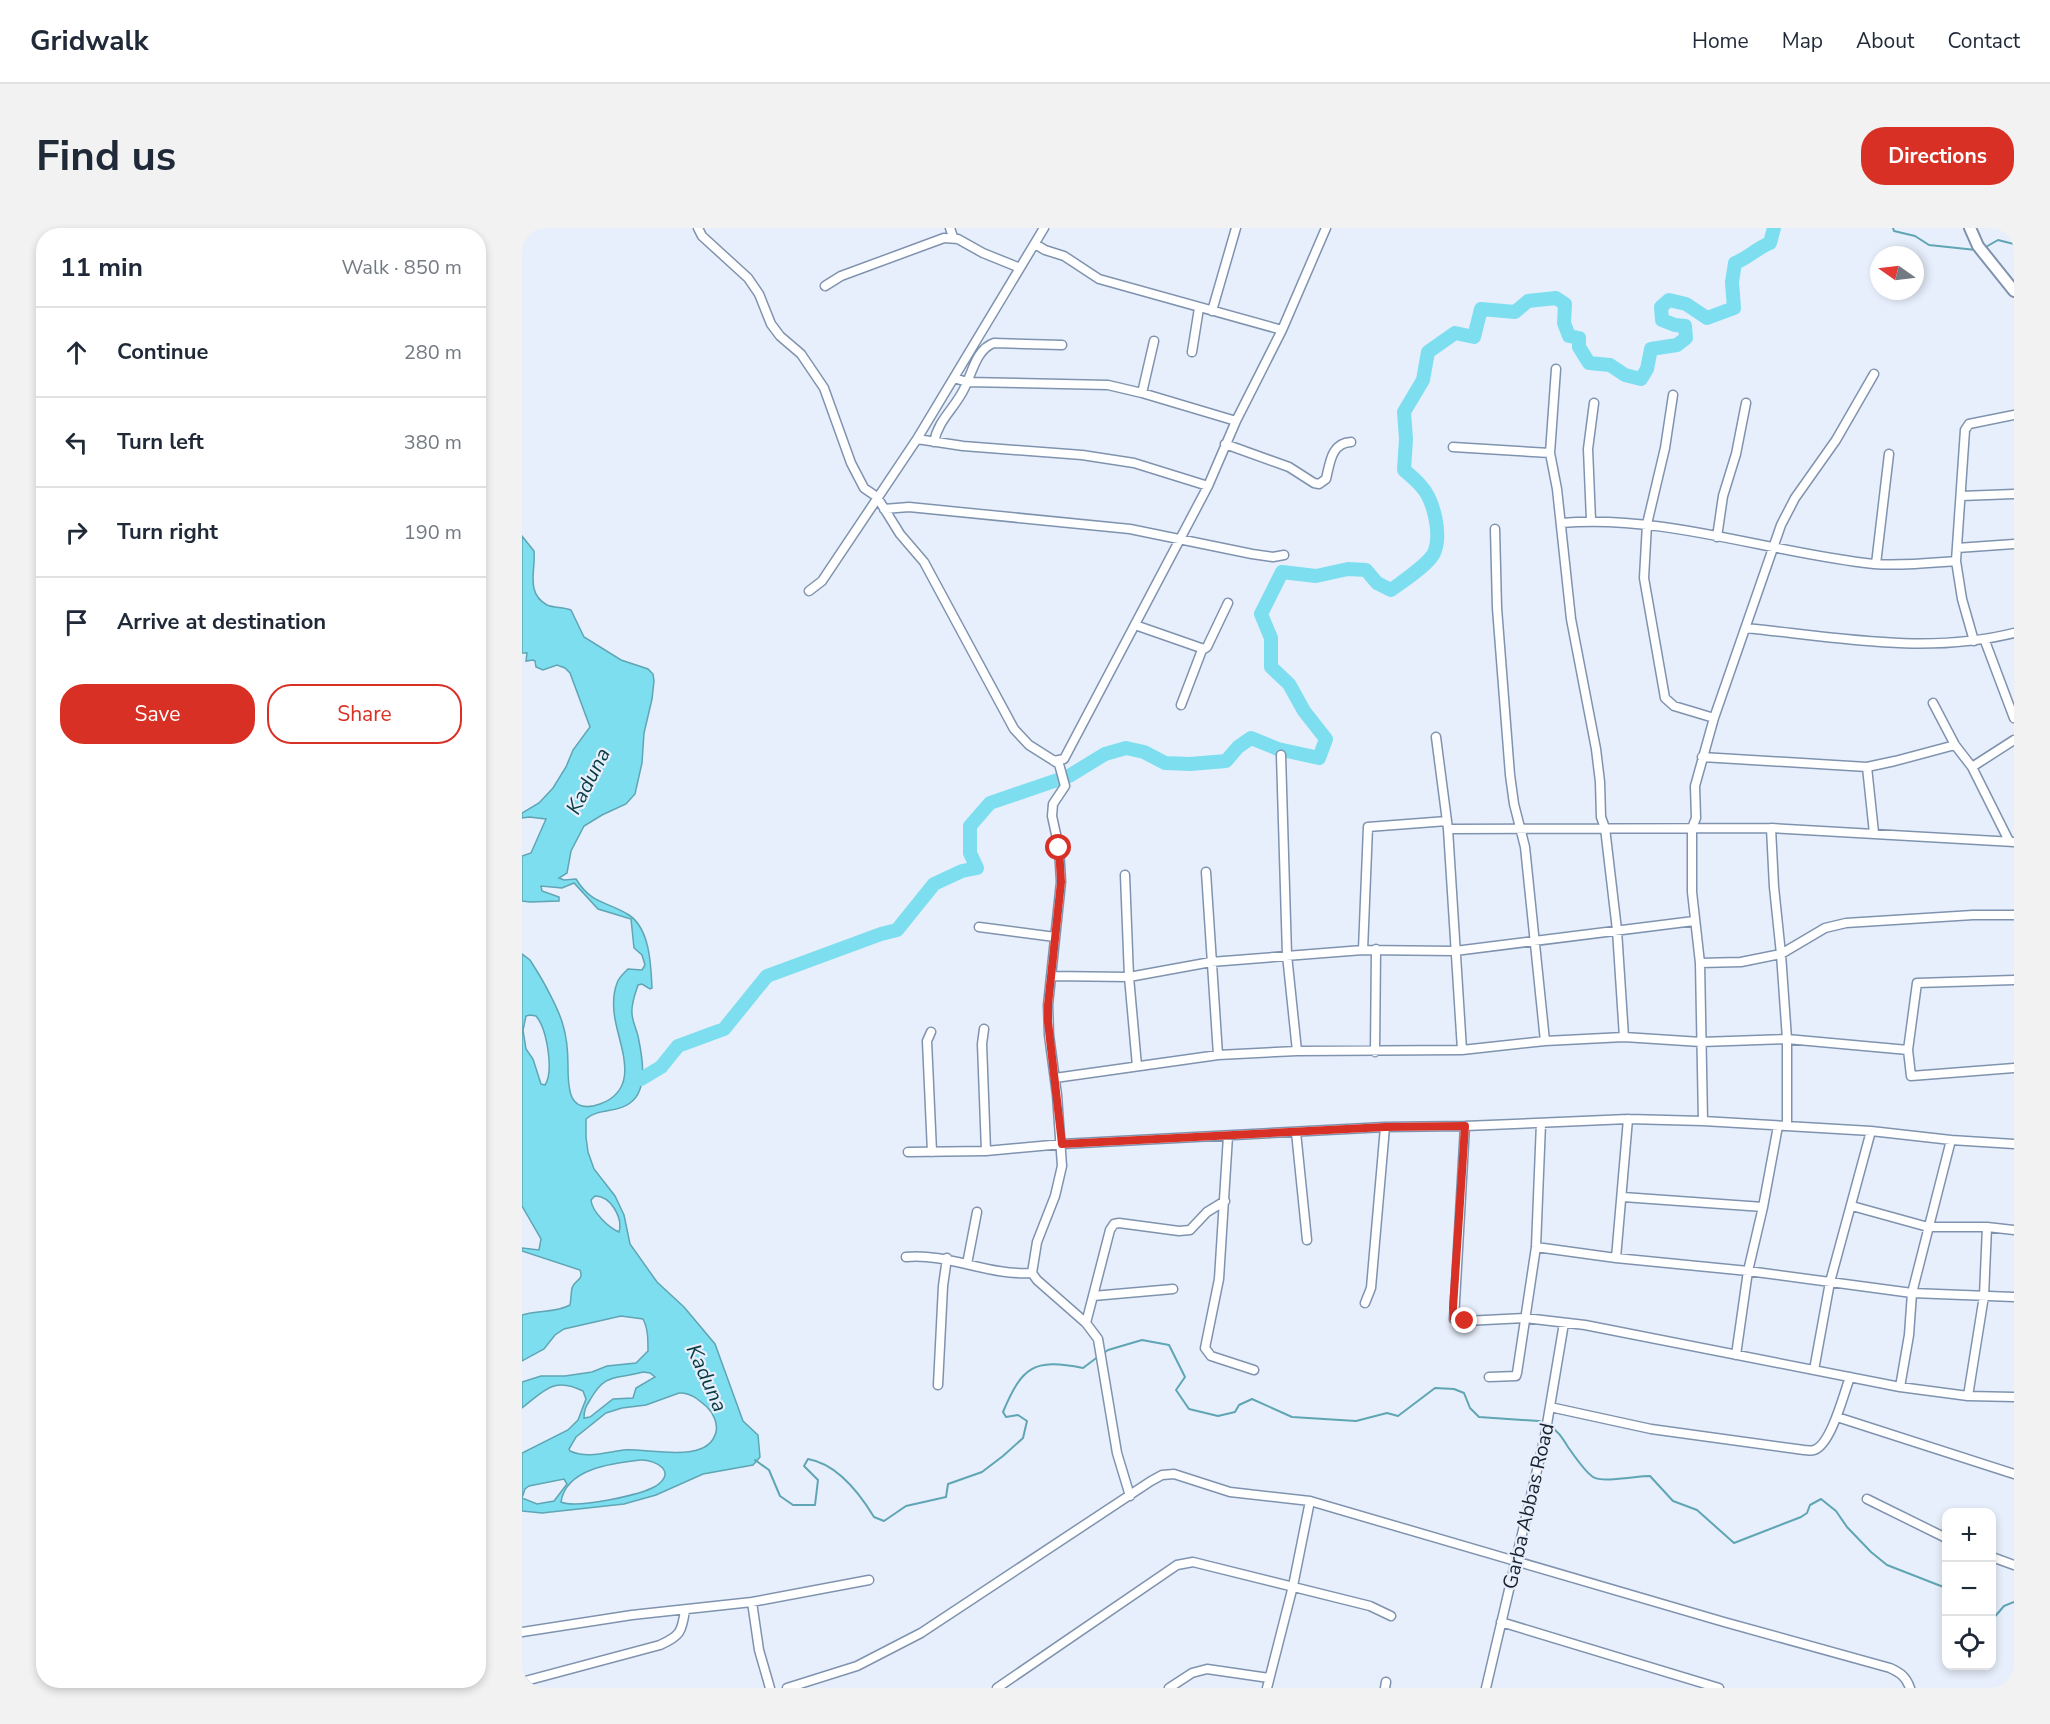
<!DOCTYPE html>
<meta charset="utf-8">
<style>
:root{--surface:#fff;--page:#f2f2f3;--text:#1f2937;--muted:#747a83;--line:#e0e1e3;--accent:#d93025}
body{margin:0;font-family:"Nunito Sans",sans-serif;background:var(--page);color:var(--text)}
.controls{position:absolute;right:18px;bottom:18px;display:grid;overflow:hidden;border-radius:12px;box-shadow:0 3px 9px #0003}
.controls button{width:54px;height:54px;display:grid;place-items:center;padding:0;border:0;border-bottom:2px solid var(--line);background:var(--surface);color:var(--text);font:30px sans-serif}
.compass{position:absolute;left:1348px;top:18px;width:54px;height:54px;border-radius:50%;background:var(--surface);box-shadow:0 3px 9px #0003;rotate:284deg}
.stop{position:absolute;width:18px;height:18px;margin:-14px;border:4px solid #d93025;border-radius:50%;background:#fff}
.stop.end{background:#d93025;border-color:#fff;box-shadow:0 2px 6px #0008}
.list{margin:0;padding:0;list-style:none}
h2{display:flex;justify-content:space-between;align-items:center;height:78px;margin:0;padding:0 24px;font-size:26px}
h2 small{font-size:20px;font-weight:400;color:var(--muted)}
.list li{display:grid;grid-template-columns:39px 1fr auto;gap:18px;align-items:center;box-sizing:border-box;height:90px;padding:0 24px;border-top:2px solid var(--line)}
.list b{display:block;font-size:22px;white-space:nowrap}
.list em{font-size:20px;font-style:normal;color:var(--muted)}
.actions{display:flex;gap:12px;padding:18px 24px}
.actions a{flex:1;padding:14px 0;border:2px solid var(--accent);border-radius:24px;text-align:center;font-size:21px;color:var(--accent)}
.actions .main{background:var(--accent);color:#fff}
.icon{flex:none;width:33px;height:33px;fill:none;stroke:currentColor;stroke-width:2;stroke-linecap:round;stroke-linejoin:round}
.map{position:relative;flex:none;width:1492px;height:1460px;overflow:hidden;border-radius:24px}
header{display:flex;align-items:center;gap:36px;box-sizing:border-box;height:84px;padding:0 30px;background:var(--surface);border-bottom:2px solid var(--line)}
header strong{font-size:28px}
nav{display:flex;gap:33px;margin-inline-start:auto;font-size:21px}
.intro{display:flex;align-items:center;justify-content:space-between;box-sizing:border-box;height:144px;padding:0 36px}
h1{margin:0;font-size:42px}
.button{padding:15px 27px;border-radius:24px;background:var(--accent);color:#fff;font-size:21px;font-weight:700}
main{display:flex;gap:36px;padding:0 36px}
aside{flex:1;background:var(--surface);border-radius:24px;box-shadow:0 3px 9px #0003}
.map>svg:first-child{display:block}
</style>
<header>
<strong>Gridwalk</strong>
<nav><a>Home</a><a>Map</a><a>About</a><a>Contact</a></nav>
</header>
<div class="intro"><h1>Find us</h1><a class="button">Directions</a></div>
<main>
<aside>
<h2>11 min<small>Walk · 850 m</small></h2>
<ul class="list">
<li><svg class="icon" aria-label="ahead" viewBox="0 0 24 24"><path d="M12 20V5M6 11l6-6 6 6"/></svg><div><b>Continue</b></div><em>280 m</em></li>
<li><svg class="icon" aria-label="left" viewBox="0 0 24 24"><path d="M17 20v-9H6M10 6l-5 5 5 5"/></svg><div><b>Turn left</b></div><em>380 m</em></li>
<li><svg class="icon" aria-label="right" viewBox="0 0 24 24"><path d="M7 20v-9h11M14 6l5 5-5 5"/></svg><div><b>Turn right</b></div><em>190 m</em></li>
<li><svg class="icon" aria-label="arrive" viewBox="0 0 24 24"><path d="M6 21V4h12l-3 4 3 4H6"/></svg><div><b>Arrive at destination</b></div></li>
</ul>
<div class="actions"><a class="main">Save</a><a>Share</a></div>
</aside>
<div class="map">
<svg width="1492" height="1460" viewBox="0 0 1492 1460">
<rect width="100%" height="100%" fill="#e7effc"/>
<path fill="#7ddeef" stroke="#5fa5b4" stroke-width="1.5" fill-rule="evenodd" d="M0,308L12,323C14,342 3,365 25,377C32,380 41,379 49,382L62,409L99,432L126,441L131,446L132,453L130,471L122,505L120,535L113,566L104,576L80,587L62,598L49,623L45,645L37,650L42,652L54,651C70,677 85,673 107,687C128,701 129,737 130,760L128,761L120,756L116,757C113,766 109,776 110,785C110,793 114,800 116,808C120,827 127,862 108,875C96,885 76,880 64,891V909L66,924L72,941L93,968L102,987L108,1016L135,1054L162,1079L193,1116L221,1193L236,1207L238,1229L231,1237L181,1246L134,1267L102,1276L20,1285L0,1283V1225L46,1202L56,1192L64,1171L61,1163C32,1148 22,1163 0,1180V1154L19,1148H43L70,1144L85,1138L114,1135L126,1123C126,1112 126,1100 121,1091L99,1088L42,1101L33,1107L22,1121L0,1133V1087C16,1082 34,1085 48,1077C49,1072 49,1065 50,1060C53,1051 62,1053 58,1042L0,1023V1020L17,1022L19,1011L0,978V726L8,732L13,740C22,754 37,782 41,797C45,810 46,825 46,838C46,862 47,887 78,876C119,861 98,820 93,791C91,780 91,766 95,755C97,749 102,745 106,741L120,742L123,737L120,727L112,720L109,691L76,681L52,655L40,660L19,658L20,663L37,669V673L8,674L0,673V628L9,625L24,591L7,589L0,590V585L17,575L31,560L44,539L51,522L68,499L48,445L43,440L35,437L21,442L14,439L13,433L11,432L4,433L5,425H0ZM8,787L14,788C25,801 32,843 23,857L19,856L11,831L4,821L1,802L4,788ZM73,968C89,968 101,990 97,1004C87,1000 70,984 69,972ZM121,1144L128,1145L133,1149L114,1160L111,1170L91,1171L68,1189L62,1190C62,1182 64,1178 68,1172C84,1144 93,1152 121,1144ZM157,1165C168,1164 177,1172 185,1179C191,1185 196,1195 194,1204C186,1237 127,1220 102,1222C85,1224 65,1231 48,1223L47,1221L54,1209L84,1185L100,1180L124,1177ZM119,1232C135,1232 155,1244 134,1258C119,1267 54,1281 39,1274C44,1240 92,1235 119,1232ZM42,1251L45,1256L32,1273L15,1276L0,1270L3,1261L7,1258Z"/>
<g fill="none" stroke-linecap="round" stroke-linejoin="round">
<path stroke="#5fa5b4" stroke-width="2" d="M1371,0L1372,3L1393,8L1407,17L1454,22
M1462,20L1476,12L1492,16
M582,1125L586,1122L620,1112L647,1117L663,1149L654,1162L667,1181L696,1188L713,1184L717,1177L730,1171L770,1189L834,1193L865,1185L876,1188L913,1160L932,1161L942,1165L948,1180L957,1189L1017,1193L1022,1195
M1027,1198C1036,1202 1041,1211 1046,1219C1051,1226 1063,1244 1071,1249C1081,1255 1114,1248 1128,1248L1151,1273L1175,1282L1212,1315L1279,1289L1285,1285L1288,1277L1299,1271L1314,1283L1325,1299L1349,1324L1365,1337L1424,1360
M233,1232L247,1242L258,1268L271,1277H293L296,1252L282,1238L286,1231C315,1236 338,1266 352,1289L362,1293L384,1278L424,1269L426,1256L460,1244L481,1228L501,1210L505,1193L496,1187L484,1189L481,1184C500,1139 511,1130 561,1140L577,1128
M1470,1392L1482,1378L1492,1374"/>
<path stroke="#7ddeef" stroke-width="14" d="M119,851L139,839L156,818L202,801L245,748L359,706L375,702L412,656L440,643L455,640L448,625V598L468,575L547,548L583,526L604,520L622,524L643,535L668,536L704,533L716,519L729,510L756,521L797,530L804,511L782,483L767,456L749,439V410L739,386L760,344L794,348L826,341L844,342L855,355L869,362C881,353 906,337 912,325C920,307 912,272 899,258C894,252 888,247 882,242L884,211L882,184L901,152L906,124L933,105L952,109L959,81L993,84L1006,73L1034,70L1043,76L1042,95L1047,108L1057,110V119L1067,135L1088,137L1103,147L1119,151L1125,141L1129,121L1155,117L1164,110L1163,98L1153,97L1140,92L1139,79L1147,72L1164,76L1185,90L1212,80L1210,54L1213,35C1226,30 1235,20 1248,15L1252,0"/>
<defs>
<path id="minor" d="M176,0L180,8L226,50L237,66L249,96L258,108L279,126L302,160L329,235L342,260L355,269L378,306L402,334L492,501L507,517L537,536L543,558L531,576L530,588L537,620L539,654L526,777L527,807L535,867L540,938L533,968L515,1014L510,1045L515,1052L564,1095L576,1111L595,1225L608,1268
M428,0L431,9
M513,16L523,22L542,28L577,51L760,102
M303,58L319,48L422,10L436,11L461,25L498,40
M690,83L714,0
M670,124L677,80
M1034,141L1028,225L1035,261L1049,391L1074,521L1078,554L1079,589L1083,600L1095,702L1102,809
M432,150L445,154L586,157L620,165L714,193
M620,165L632,113
M1151,167L1143,220L1125,296L1122,350L1143,470L1152,478L1192,490
M395,211L441,218L560,227L612,235L686,258
M412,214C416,192 433,180 442,161C450,146 454,121 472,115L540,117
M703,216L767,239L792,255L797,256L804,251C808,235 809,215 829,214
M931,219L1028,225
M1439,268L1492,266
M362,281L387,279L608,301L730,326L751,329L762,327
M1069,292L1066,221L1072,175
M1039,295C1144,286 1247,325 1352,336C1379,338 1407,335 1434,333
M973,301L975,380L988,547L992,576L1003,619L1023,813
M1195,309L1201,268L1214,226L1224,175
M1435,320L1492,316
M1354,336L1367,226
M287,363L300,353L395,211L522,0
M613,397L679,420L680,422
M1224,400C1312,409 1405,427 1492,405
M1452,413L1440,371L1434,333L1443,202L1447,196L1492,187
M1463,413L1492,490
M1411,475L1433,517L1450,539L1487,613
M659,477L680,422L685,419L706,375
M914,509L926,601L940,822
M759,527L765,727L775,823
M1180,529L1345,539L1373,533L1433,517
M532,533L542,531L686,258L714,193L760,102L804,0
M1345,539L1352,605
M1450,539L1492,512
M1249,600L1252,659L1259,726L1265,811V898
M926,601L1249,600L1492,614
M684,644L696,827
M603,647L607,749L615,838
M457,699L533,709
M841,722L846,599L925,593
M1178,735L1219,734L1259,726L1303,700L1324,695L1451,687H1492
M529,748L607,749L689,734L841,722L933,723L1172,693
M1492,752L1395,755L1386,822L1389,848L1492,840
M462,801L460,816L464,923
M409,804L405,813L410,924
M853,824L854,721
M533,850L696,827L775,823L940,822L1023,813L1102,809L1179,814L1265,811L1386,822
M1181,893L1178,735L1170,664V600L1174,590L1173,558L1192,490L1259,297L1273,270L1314,212L1352,146
M943,898L932,1091L943,1093L1003,1090L1063,1097L1378,1159L1446,1168L1492,1169
M774,904L785,1012
M706,908L697,1051L683,1120L689,1128L732,1142
M386,924L464,923L540,916L863,899L943,898L1106,891L1181,893L1349,903L1429,912L1492,916
M1101,969L1241,979
M1330,978L1406,999H1465L1492,1002
M1014,1019L1094,1030L1226,1043L1390,1065L1492,1069
M384,1029C427,1025 466,1048 510,1045
M1094,1030L1106,891
M445,1036L455,984
M571,1068L651,1061
M843,1075L849,1060L863,899
M564,1095L588,1002L592,996L597,995L657,1003L668,1002L685,984L703,973
M1214,1127L1226,1043L1241,979L1256,898
M1292,1142L1308,1054L1349,903
M967,1149L994,1148L995,1145L1014,1019L1019,895
M416,1157L421,1058L425,1030
M1378,1159L1387,1107L1390,1065L1429,912
M1446,1168L1462,1068L1465,999
M1028,1179L1129,1201L1282,1222C1285,1222 1289,1223 1292,1222C1309,1217 1322,1165 1328,1149
M1315,1189L1492,1246
M1345,1271L1424,1310
M1470,1329L1492,1337
M230,1374L237,1422L248,1460
M979,1394L1197,1460
M0,1404L110,1387L230,1374L347,1352
M0,1454L138,1417C158,1408 160,1404 163,1382
M265,1460L335,1438L399,1405L629,1253L640,1247L652,1246L708,1264L788,1273L1202,1394L1368,1440C1379,1445 1384,1449 1388,1460
M475,1460L655,1337L671,1334L848,1378L869,1388
M647,1460L670,1445L685,1441L747,1450
M745,1460L771,1358L788,1273
M863,1460L864,1454
M964,1460L1023,1208L1042,1095"/>
<path id="tertiary" d="M1448,0L1456,18L1492,63"/>
</defs>
<use href="#minor" stroke="#7f93af" stroke-width="11"/>
<use href="#tertiary" stroke="#7f93af" stroke-width="14"/>
<use href="#minor" stroke="#fff" stroke-width="8"/>
<use href="#tertiary" stroke="#fff" stroke-width="10"/>
</g>
<g fill="none" stroke-linecap="round" stroke-linejoin="round">
<path stroke="#d93025" stroke-width="8" d="M537,620L539,654L526,777V794L540,916L863,899L943,898L931,1080L932,1091L943,1093"/>
</g>
<g text-anchor="middle" stroke-width="4.5" stroke-linejoin="round" paint-order="stroke">
<g font-size="20" fill="#19212c" stroke="#e7effc">
<text transform="translate(1006 1278) rotate(-77)" y="7">Garba Abbas Road</text>
</g>
<g font-size="21" font-style="italic" fill="#0b3a41" stroke="#e7effc">
<text transform="translate(66 553) rotate(-63)" y="7">Kaduna</text>
<text transform="translate(185 1150) rotate(66)" y="7">Kaduna</text>
</g>
</g>
</svg>
<div class="controls">
<button>+</button>
<button>−</button>
<button><svg class="icon" aria-label="locate" viewBox="0 0 24 24"><circle cx="12" cy="12" r="6"/><path d="M12 2v4M12 18v4M2 12h4M18 12h4"/></svg></button>
</div>
<svg class="compass" viewBox="-18 -18 36 36"><path d="M0-13l5 13h-10z" fill="#e53935"/><path d="M0 13l5-13h-10z" fill="#747a83"/></svg>
<div class="stop" style="left:537px;top:620px"></div>
<div class="stop end" style="left:943px;top:1093px"></div>
</div>
</main>
